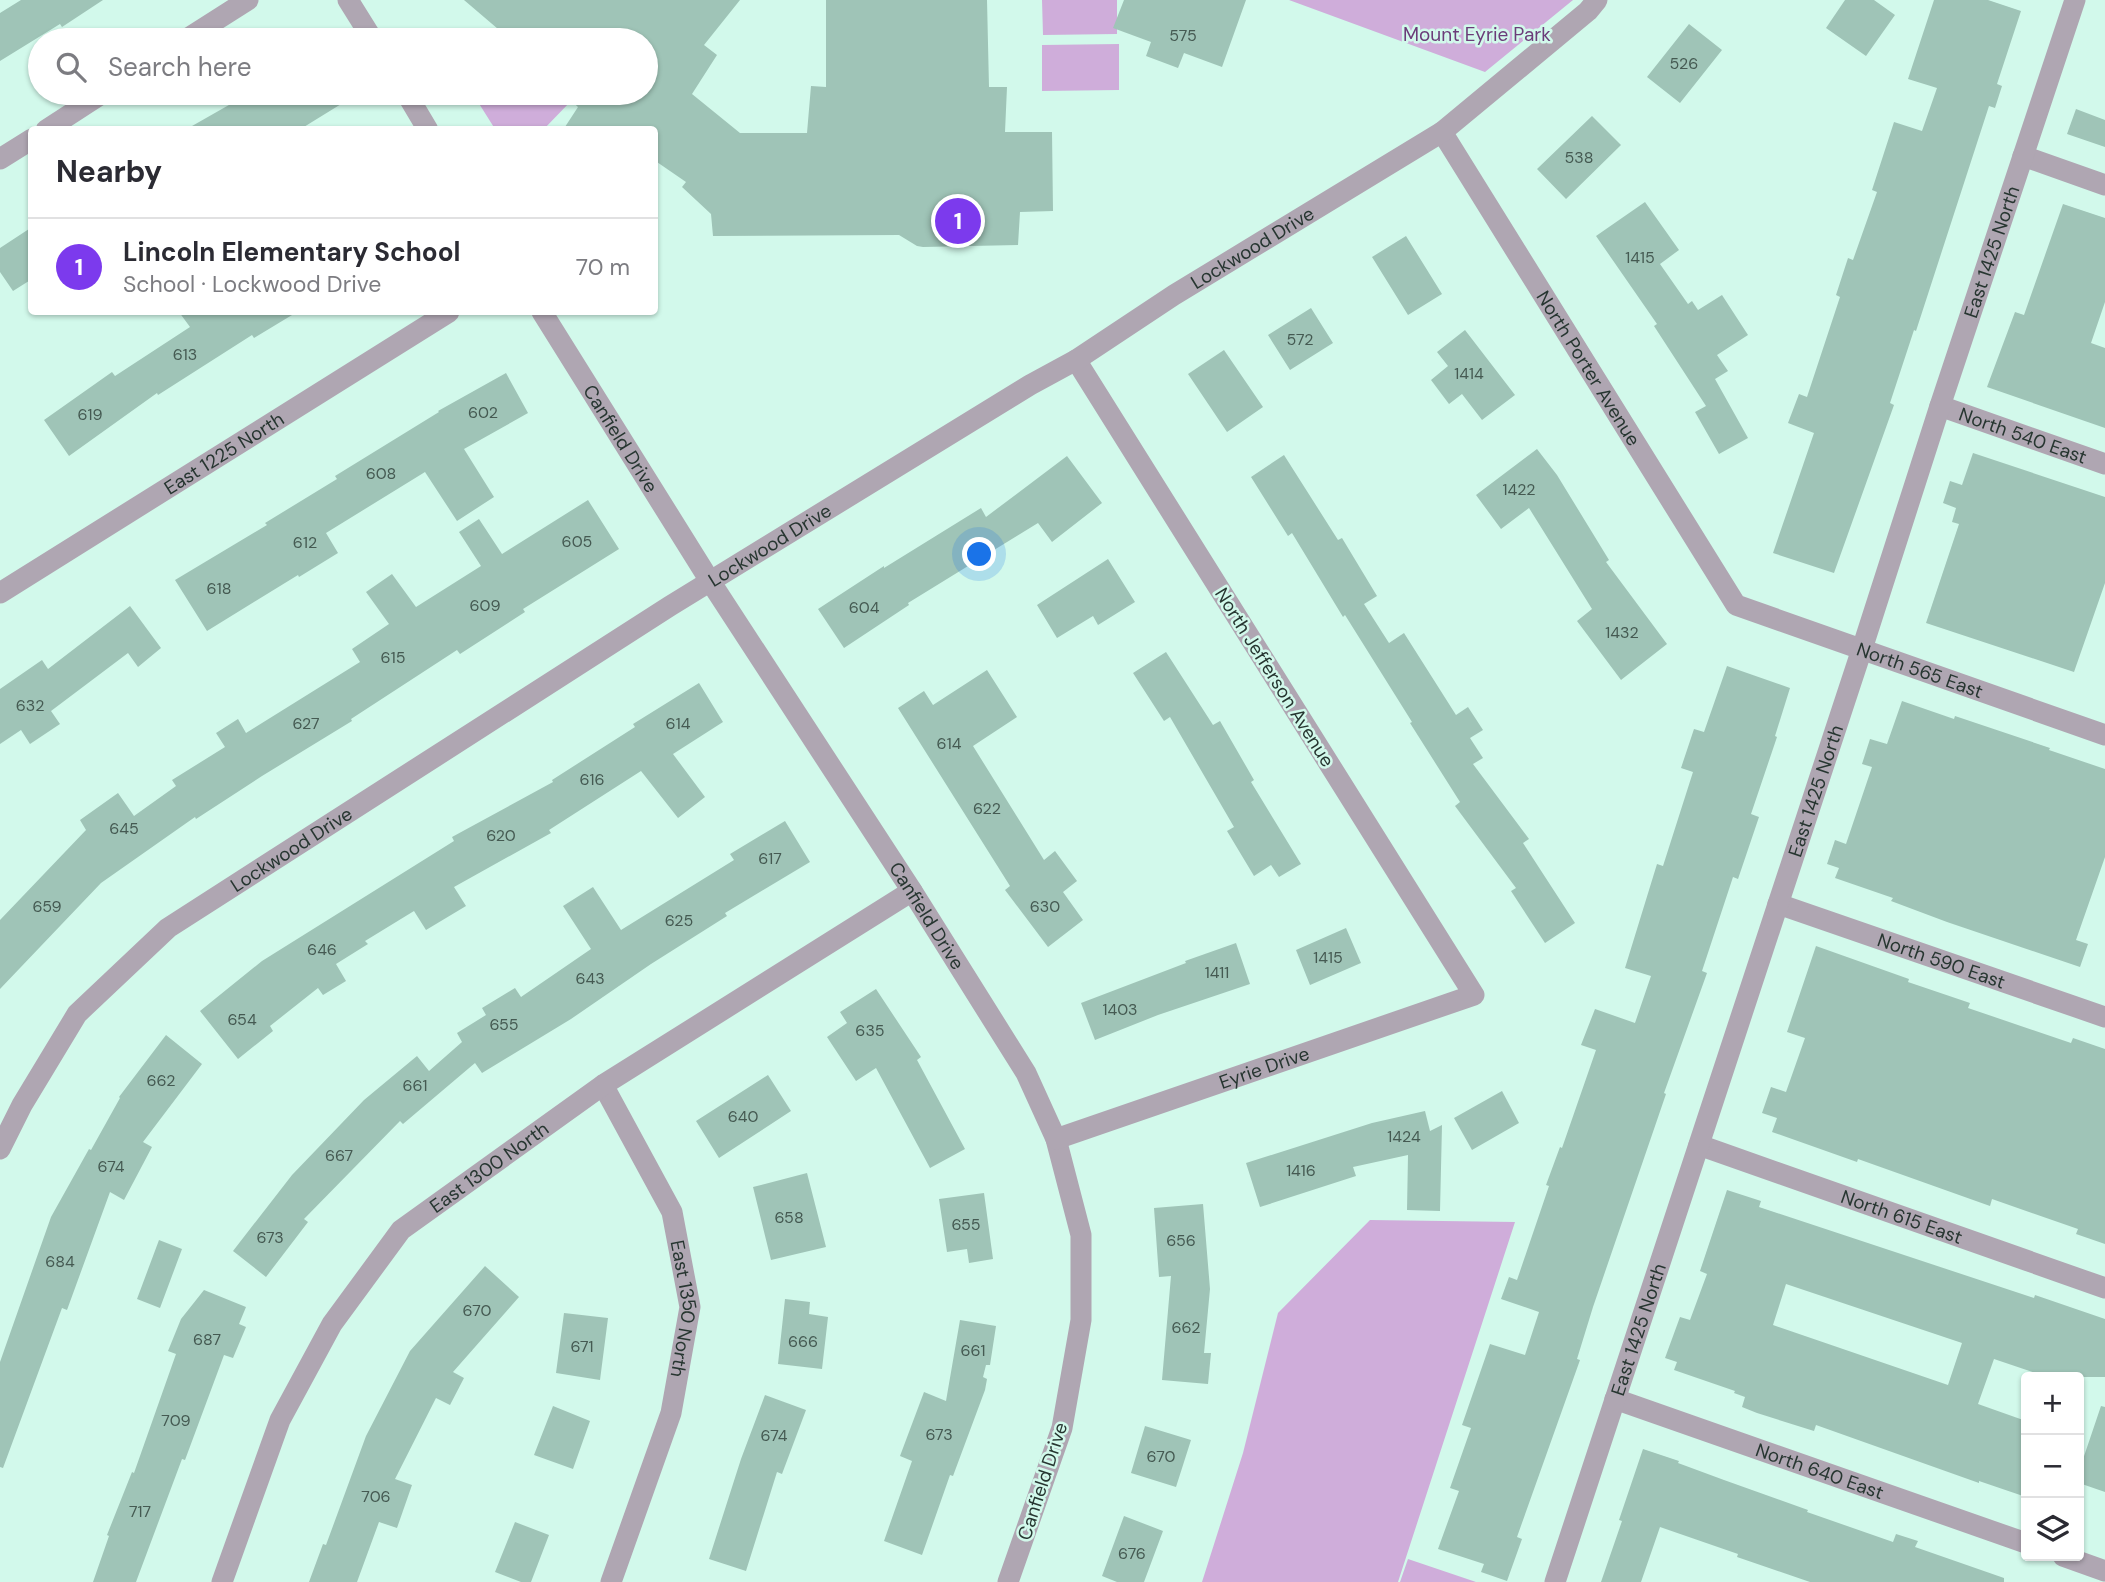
<!DOCTYPE html>
<meta charset="utf-8">
<style>
:root{--surface:#fff;--page:#f7f7f7;--text:#2b2b33;--muted:#7c7c81;--line:#e1e1e2;--accent:#7c3aed}
body{margin:0;font-family:"DM Sans",sans-serif;background:var(--page);color:var(--text)}
.controls{position:absolute;right:21px;bottom:21px;display:grid;overflow:hidden;border-radius:7px;box-shadow:0 2px 5px #0004}
.controls button{width:63px;height:63px;display:grid;place-items:center;padding:0;border:0;border-bottom:2px solid var(--line);background:var(--surface);color:var(--text);font:35px sans-serif}
.you{position:absolute;left:980px;top:555px;width:24px;height:24px;margin:-18px;border:5px solid #fff;border-radius:50%;background:#1a73e8;box-shadow:0 0 0 10px #1a73e833}
.badge{display:grid;place-items:center;width:46px;height:46px;border-radius:50%;background:var(--accent);color:#fff;font-size:23px;font-weight:700}
.pin{position:absolute;translate:-50% -50%;border:4px solid #fff;box-shadow:0 2px 7px #0006}
.list{margin:0;padding:0;list-style:none}
h2{display:flex;justify-content:space-between;align-items:center;height:91px;margin:0;padding:0 28px;font-size:30px}
h2 small{font-size:23px;font-weight:400;color:var(--muted)}
.list li{display:grid;grid-template-columns:46px 1fr auto;gap:21px;align-items:center;box-sizing:border-box;height:98px;padding:0 28px;border-top:2px solid var(--line)}
.list b{display:block;font-size:26px;white-space:nowrap}
.list p{margin:0;font-size:23px;white-space:nowrap;color:var(--muted)}
.list em{font-size:23px;font-style:normal;color:var(--muted)}
.icon{flex:none;width:38px;height:38px;fill:none;stroke:currentColor;stroke-width:2;stroke-linecap:round;stroke-linejoin:round}
.map{position:relative;flex:none;width:2105px;height:1582px;overflow:hidden}
.search{position:absolute;background:var(--surface);box-shadow:0 2px 5px #0004;left:28px;top:28px;width:630px;height:77px;display:flex;align-items:center;gap:18px;box-sizing:border-box;padding:0 24px;border-radius:38px;color:var(--muted);font-size:26px}
.panel{position:absolute;background:var(--surface);box-shadow:0 2px 5px #0004;left:28px;top:126px;width:630px;height:189px;border-radius:7px}
.map>svg:first-child{display:block}
</style>
<div class="map">
<svg width="2105" height="1582" viewBox="0 0 2105 1582">
<rect width="100%" height="100%" fill="#d2f9eb"/>
<path fill="#cfadda" d="M1042,0H1117V34L1043,35Z
M1289,0H1573L1485,72Z
M1119,44V90L1042,91V45Z
M489,93H563L571,101L543,130L495,129L478,102Z
M1370,1220L1515,1222L1398,1582H1202L1243,1453L1278,1313Z
M1408,1559L1476,1582H1400Z"/>
<path fill="#9fc4b7" fill-rule="evenodd" d="M21,0H103L62,27L60,24L0,61V13Z
M464,0H740L704,45L717,55L692,94L740,133H807L811,86L826,87V0H987L989,87H1007L1005,132H1052L1053,211L1020,212L1018,245L923,247L917,246L899,235L713,236L711,214L682,187L686,182L654,160V130H563L578,107L563,93H646V40H511Z
M1124,0H1246L1222,67L1184,53L1178,68L1146,56L1151,42L1113,28Z
M1845,0H1874L1895,15L1866,56L1826,28Z
M1934,0H1988L2021,11L1997,84L2002,86L1995,108L1989,106L1916,331L1914,330L1890,403L1894,405L1834,573L1773,553L1814,433L1788,423L1799,394L1807,397L1840,297L1836,295L1848,258L1853,260L1877,192L1872,190L1894,122L1922,131L1937,88L1908,79Z
M1689,24L1722,50L1680,103L1647,77Z
M250,93H359L299,130H185Z
M2076,109L2105,120V147L2067,134Z
M1592,116L1621,145L1566,199L1537,169Z
M1645,202L1679,250L1660,264L1688,304L1692,301L1698,310L1722,295L1748,335L1717,355L1728,371L1715,379L1748,438L1719,454L1695,412L1706,406L1654,326L1657,324L1596,236Z
M2063,204L2105,218V302L2091,343L2105,348V428L1987,387L2015,312L2024,315Z
M32,227V279L13,291L0,272V248Z
M1406,236L1442,294L1408,315L1372,257Z
M1311,308L1333,343L1290,370L1268,335Z
M179,312H297L254,338L252,335L158,395L157,393L69,456L44,420L112,372L115,376L190,327Z
M1465,330L1515,395L1482,420L1462,394L1449,404L1431,380L1448,366L1437,352Z
M1224,350L1263,407L1227,432L1188,374Z
M506,373L528,413L464,449L494,497L457,521L425,472L326,533L338,553L299,577L298,575L207,631L175,580L267,525L265,523L337,479L335,476L439,412L438,411Z
M1537,449L1557,475L1609,560L1606,562L1667,644L1621,680L1577,621L1592,609L1529,508L1501,529L1476,495Z
M1973,453L2105,497V583L2074,672L1926,623L1959,524L1952,522L1956,508L1943,503L1950,481L1962,485Z
M1284,455L1338,540L1342,538L1377,596L1364,604L1389,643L1404,633L1456,715L1468,707L1483,730L1470,738L1483,758L1473,764L1529,839L1523,843L1575,923L1545,943L1511,891L1516,888L1455,806L1460,802L1410,723L1412,722L1345,615L1343,617L1292,533L1288,536L1251,477Z
M1067,456L1102,503L1052,542L1038,523L908,603L909,605L844,648L818,609L884,566V568L981,508L986,517Z
M588,500L619,549L523,609L525,612L460,654L457,650L351,719L352,721L262,776L196,819L195,817L101,883L0,989V920L86,830L80,820L118,793L134,816L176,786L172,780L225,747L216,733L238,719L246,733L360,662L352,649L389,624L366,592L392,574L416,607L481,566L459,532L479,519L502,554Z
M1108,559L1135,602L1098,625L1093,616L1057,638L1037,605Z
M130,606L161,648L138,667L128,653L51,711L60,724L30,744L21,730L0,744V689L42,660L48,669Z
M1166,652L1213,725L1220,721L1254,780L1251,782L1301,864L1279,877L1271,865L1254,876L1227,831L1234,827L1170,717L1164,721L1133,673Z
M1727,666L1790,688L1775,736L1777,737L1751,814L1759,817L1738,879L1733,877L1702,971L1707,973L1664,1093L1666,1094L1593,1307L1577,1359L1580,1360L1517,1537L1522,1539L1507,1581L1481,1572L1484,1564L1438,1549L1459,1491L1450,1488L1471,1428L1462,1425L1490,1344L1525,1355L1539,1312L1501,1299L1509,1277L1517,1280L1549,1186L1546,1185L1560,1147L1562,1148L1596,1050L1581,1045L1595,1009L1635,1023L1651,976L1625,968L1657,864L1663,866L1693,772L1681,768L1694,729L1704,732Z
M987,670L1017,717L973,746L1044,860L1055,851L1077,881L1063,892L1083,920L1048,947L1005,890L1010,886L898,708L924,691L933,705Z
M699,683L723,722L673,754L705,797L678,818L641,771L549,830L551,833L454,887L466,906L426,930L414,911L365,941L368,944L336,964L346,981L323,995L318,988L270,1026L273,1031L238,1059L200,1011L262,961L454,841L452,837L553,782L552,780L635,727L633,724Z
M1902,701L1954,719L1955,716L2050,748L2049,750L2105,769V857L2076,940L2088,944L2080,967L1947,922L1891,901L1893,898L1835,878L1839,868L1827,864L1835,840L1846,844L1872,767L1862,764L1870,739L1887,744Z
M785,821L810,862L725,913L727,916L651,964L571,1019L482,1073L475,1063L403,1124L400,1121L304,1219L308,1222L266,1277L233,1251L292,1175L364,1100L417,1056L429,1071L462,1042L457,1033L486,1015L482,1008L515,988L521,997L591,949L563,906L593,887L621,930L734,860L730,854Z
M1346,928L1361,963L1310,985L1296,950Z
M1236,943L1250,984L1158,1015L1095,1040L1081,1003L1186,963L1185,961Z
M1816,946L1909,979L1908,982L1970,1003L1968,1008L2071,1043L2073,1038L2105,1049V1244L2076,1234L2078,1229L1992,1199L1990,1206L1858,1159L1857,1162L1772,1132L1777,1118L1762,1113L1771,1087L1786,1092L1805,1038L1787,1032Z
M876,989L921,1057L917,1060L965,1149L930,1168L876,1068L856,1081L827,1037L847,1023L840,1012Z
M166,1035L202,1064L143,1142L152,1147L124,1200L110,1192L67,1310L62,1308L3,1468L0,1467V1362L51,1217L89,1149L91,1150L120,1098L119,1097Z
M768,1075L791,1111L719,1158L696,1121Z
M1502,1091L1519,1123L1472,1150L1454,1118Z
M1425,1111L1430,1131L1442,1125L1440,1211L1407,1210L1408,1155L1353,1167L1356,1176L1260,1207L1246,1163L1372,1123Z
M807,1173L826,1247L771,1260L753,1187Z
M1727,1190L1761,1201L1759,1207L2034,1298L2035,1295L2105,1319V1377H2047L1994,1359L1978,1404L2026,1421V1497L1979,1481V1483L1816,1425L1814,1431L1757,1413L1742,1407L1745,1397L1734,1393L1735,1391L1674,1370L1677,1362L1665,1358L1680,1317L1690,1320L1707,1274L1700,1271ZM1786,1284L1962,1343L1948,1385L1773,1325Z
M984,1193L993,1259L969,1263L967,1249L947,1252L939,1199Z
M1203,1204L1210,1289L1204,1353H1211L1208,1384L1162,1380L1171,1276L1159,1277L1154,1208Z
M159,1240L182,1249L160,1308L137,1299Z
M485,1266L519,1297L453,1372L464,1378L450,1405L436,1398L395,1479L412,1485L397,1528L379,1522L357,1582H309L323,1544L326,1545L366,1436L410,1351Z
M204,1290L246,1307L239,1324L246,1327L233,1358L224,1355L185,1460L182,1459L136,1582H93L109,1536L107,1535L132,1472L134,1473L176,1354L168,1351L181,1319Z
M785,1299L810,1302L809,1314L828,1317L822,1369L778,1364Z
M564,1313L608,1318L600,1380L556,1373Z
M960,1320L996,1326L990,1365H986L983,1377L987,1379L985,1390L953,1476L950,1475L922,1555L884,1541L912,1461L900,1456L924,1392L946,1401Z
M765,1395L806,1410L782,1474L777,1472L746,1571L709,1559L741,1459Z
M553,1406L590,1421L573,1469L534,1455Z
M2101,1406L2105,1407V1492L2079,1483V1471Z
M1145,1426L1191,1440L1176,1487L1131,1473Z
M1643,1449L1679,1461L1678,1463L1724,1480L1808,1510L1807,1512L1893,1542L1896,1534L1918,1541L1915,1547L2004,1578V1582H1810L1737,1557L1738,1554L1660,1527L1641,1582H1601L1622,1521L1619,1520Z
M1124,1516L1163,1531L1144,1582H1117L1102,1576Z
M515,1522L549,1535L531,1582H521L495,1572Z"/>
<g fill="none" stroke-linecap="round" stroke-linejoin="round">
<g stroke="#afa6b2" stroke-width="21">
<path d="M348,0L373,40"/>
<path d="M185,40L248,0"/>
<path d="M406,93L428,130"/>
<path d="M46,130L103,93"/>
<path id="s1" d="M1442,132L1736,605L2105,735"/>
<path d="M2023,156L2105,185"/>
<path d="M0,159L32,139"/>
<path id="s2" d="M542,312L710,581L912,891L1026,1073L1056,1139L1081,1235V1320L1062,1428L1008,1582"/>
<path id="s3" d="M1940,406L2105,464"/>
<path id="s4" d="M0,593L449,312"/>
<path id="s5" d="M1778,904L2105,1017"/>
<path id="s6" d="M603,1085L672,1212L690,1307L671,1413L611,1582"/>
<path id="s7" d="M1056,1139L1474,995L1076,360"/>
<path id="s8" d="M1699,1145L2105,1288"/>
<path id="s9" d="M0,1149L22,1105L77,1014L168,928L670,606L1030,385L1076,360L1174,295L1442,132L1588,11L1597,0"/>
<path id="s10" d="M1615,1399L2026,1543"/>
<path d="M2063,1556L2105,1571"/>
<path id="s11" d="M222,1582L280,1420L332,1324L401,1230L603,1085L912,891"/>
<path id="s12" d="M1555,1582L1862,649L1940,406L2075,0"/>
</g>
</g>
<g text-anchor="middle" stroke-width="5" stroke-linejoin="round" paint-order="stroke">
<g font-size="16" fill="#455a52">
<text x="1183" y="41">575</text>
<text x="1684" y="69">526</text>
<text x="1579" y="163">538</text>
<text x="1640" y="263">1415</text>
<text x="1300" y="345">572</text>
<text x="185" y="360">613</text>
<text x="1469" y="379">1414</text>
<text x="483" y="418">602</text>
<text x="90" y="420">619</text>
<text x="381" y="479">608</text>
<text x="1519" y="495">1422</text>
<text x="577" y="547">605</text>
<text x="305" y="548">612</text>
<text x="219" y="594">618</text>
<text x="485" y="611">609</text>
<text x="864" y="613">604</text>
<text x="1622" y="638">1432</text>
<text x="393" y="663">615</text>
<text x="30" y="711">632</text>
<text x="306" y="729">627</text>
<text x="678" y="729">614</text>
<text x="949" y="749">614</text>
<text x="592" y="785">616</text>
<text x="987" y="814">622</text>
<text x="124" y="834">645</text>
<text x="501" y="841">620</text>
<text x="770" y="864">617</text>
<text x="47" y="912">659</text>
<text x="1045" y="912">630</text>
<text x="679" y="926">625</text>
<text x="322" y="955">646</text>
<text x="1328" y="963">1415</text>
<text x="1217" y="978">1411</text>
<text x="590" y="984">643</text>
<text x="1120" y="1015">1403</text>
<text x="242" y="1025">654</text>
<text x="504" y="1030">655</text>
<text x="870" y="1036">635</text>
<text x="161" y="1086">662</text>
<text x="415" y="1091">661</text>
<text x="743" y="1122">640</text>
<text x="1404" y="1142">1424</text>
<text x="339" y="1161">667</text>
<text x="111" y="1172">674</text>
<text x="1301" y="1176">1416</text>
<text x="789" y="1223">658</text>
<text x="966" y="1230">655</text>
<text x="270" y="1243">673</text>
<text x="1181" y="1246">656</text>
<text x="60" y="1267">684</text>
<text x="477" y="1316">670</text>
<text x="1186" y="1333">662</text>
<text x="207" y="1345">687</text>
<text x="803" y="1347">666</text>
<text x="582" y="1352">671</text>
<text x="973" y="1356">661</text>
<text x="176" y="1426">709</text>
<text x="939" y="1440">673</text>
<text x="774" y="1441">674</text>
<text x="1161" y="1462">670</text>
<text x="376" y="1502">706</text>
<text x="140" y="1517">717</text>
<text x="1132" y="1559">676</text>
</g>
<g font-size="19" fill="#6b3c79" stroke="#d2f9eb">
<text x="1477" y="41">Mount Eyrie Park</text>
</g>
<g font-size="19" fill="#273631" stroke="#d2f9eb">
<text dy="7" stroke="none"><textPath href="#s9" startOffset="1561">Lockwood Drive</textPath></text>
<text dy="7" stroke="none"><textPath href="#s12" startOffset="1400">East 1425 North</textPath></text>
<text dy="7" stroke="none"><textPath href="#s1" startOffset="278">North Porter Avenue</textPath></text>
<text dy="7" stroke="none"><textPath href="#s3" startOffset="88">North 540 East</textPath></text>
<text dy="7" stroke="none"><textPath href="#s2" startOffset="149">Canfield Drive</textPath></text>
<text dy="7" stroke="none"><textPath href="#s4" startOffset="264">East 1225 North</textPath></text>
<text dy="7" stroke="none"><textPath href="#s9" startOffset="994">Lockwood Drive</textPath></text>
<text dy="7" stroke="none"><textPath href="#s1" startOffset="752">North 565 East</textPath></text>
<text transform="translate(1275 677) rotate(58)" y="7">North Jefferson Avenue</text>
<text dy="7" stroke="none"><textPath href="#s12" startOffset="833">East 1425 North</textPath></text>
<text dy="7" stroke="none"><textPath href="#s9" startOffset="427">Lockwood Drive</textPath></text>
<text dy="7" stroke="none"><textPath href="#s2" startOffset="716">Canfield Drive</textPath></text>
<text dy="7" stroke="none"><textPath href="#s5" startOffset="173">North 590 East</textPath></text>
<text dy="7" stroke="none"><textPath href="#s7" startOffset="220">Eyrie Drive</textPath></text>
<text dy="7" stroke="none"><textPath href="#s11" startOffset="506">East 1300 North</textPath></text>
<text dy="7" stroke="none"><textPath href="#s8" startOffset="215">North 615 East</textPath></text>
<text dy="7" stroke="none"><textPath href="#s6" startOffset="243">East 1350 North</textPath></text>
<text dy="7" stroke="none"><textPath href="#s12" startOffset="266">East 1425 North</textPath></text>
<text dy="7" stroke="none"><textPath href="#s10" startOffset="217">North 640 East</textPath></text>
<text transform="translate(1042 1481) rotate(-72)" y="7">Canfield Drive</text>
</g>
</g>
</svg>
<div class="controls">
<button>+</button>
<button>−</button>
<button><svg class="icon" aria-label="layers" viewBox="0 0 24 24"><path d="M12 4l9 5-9 5-9-5zM3 14l9 5 9-5"/></svg></button>
</div>
<div class="you"></div>
<div class="pin badge" style="left:958px;top:221px">1</div>
<div class="search"><svg class="icon" aria-label="search" viewBox="0 0 24 24"><circle cx="10" cy="10" r="6"/><path d="M15 15l6 6"/></svg>Search here</div>
<section class="panel">
<h2>Nearby<small></small></h2>
<ul class="list">
<li><span class="badge">1</span><div><b>Lincoln Elementary School</b><p>School · Lockwood Drive</p></div><em>70 m</em></li>
</ul>
</section>
</div>
